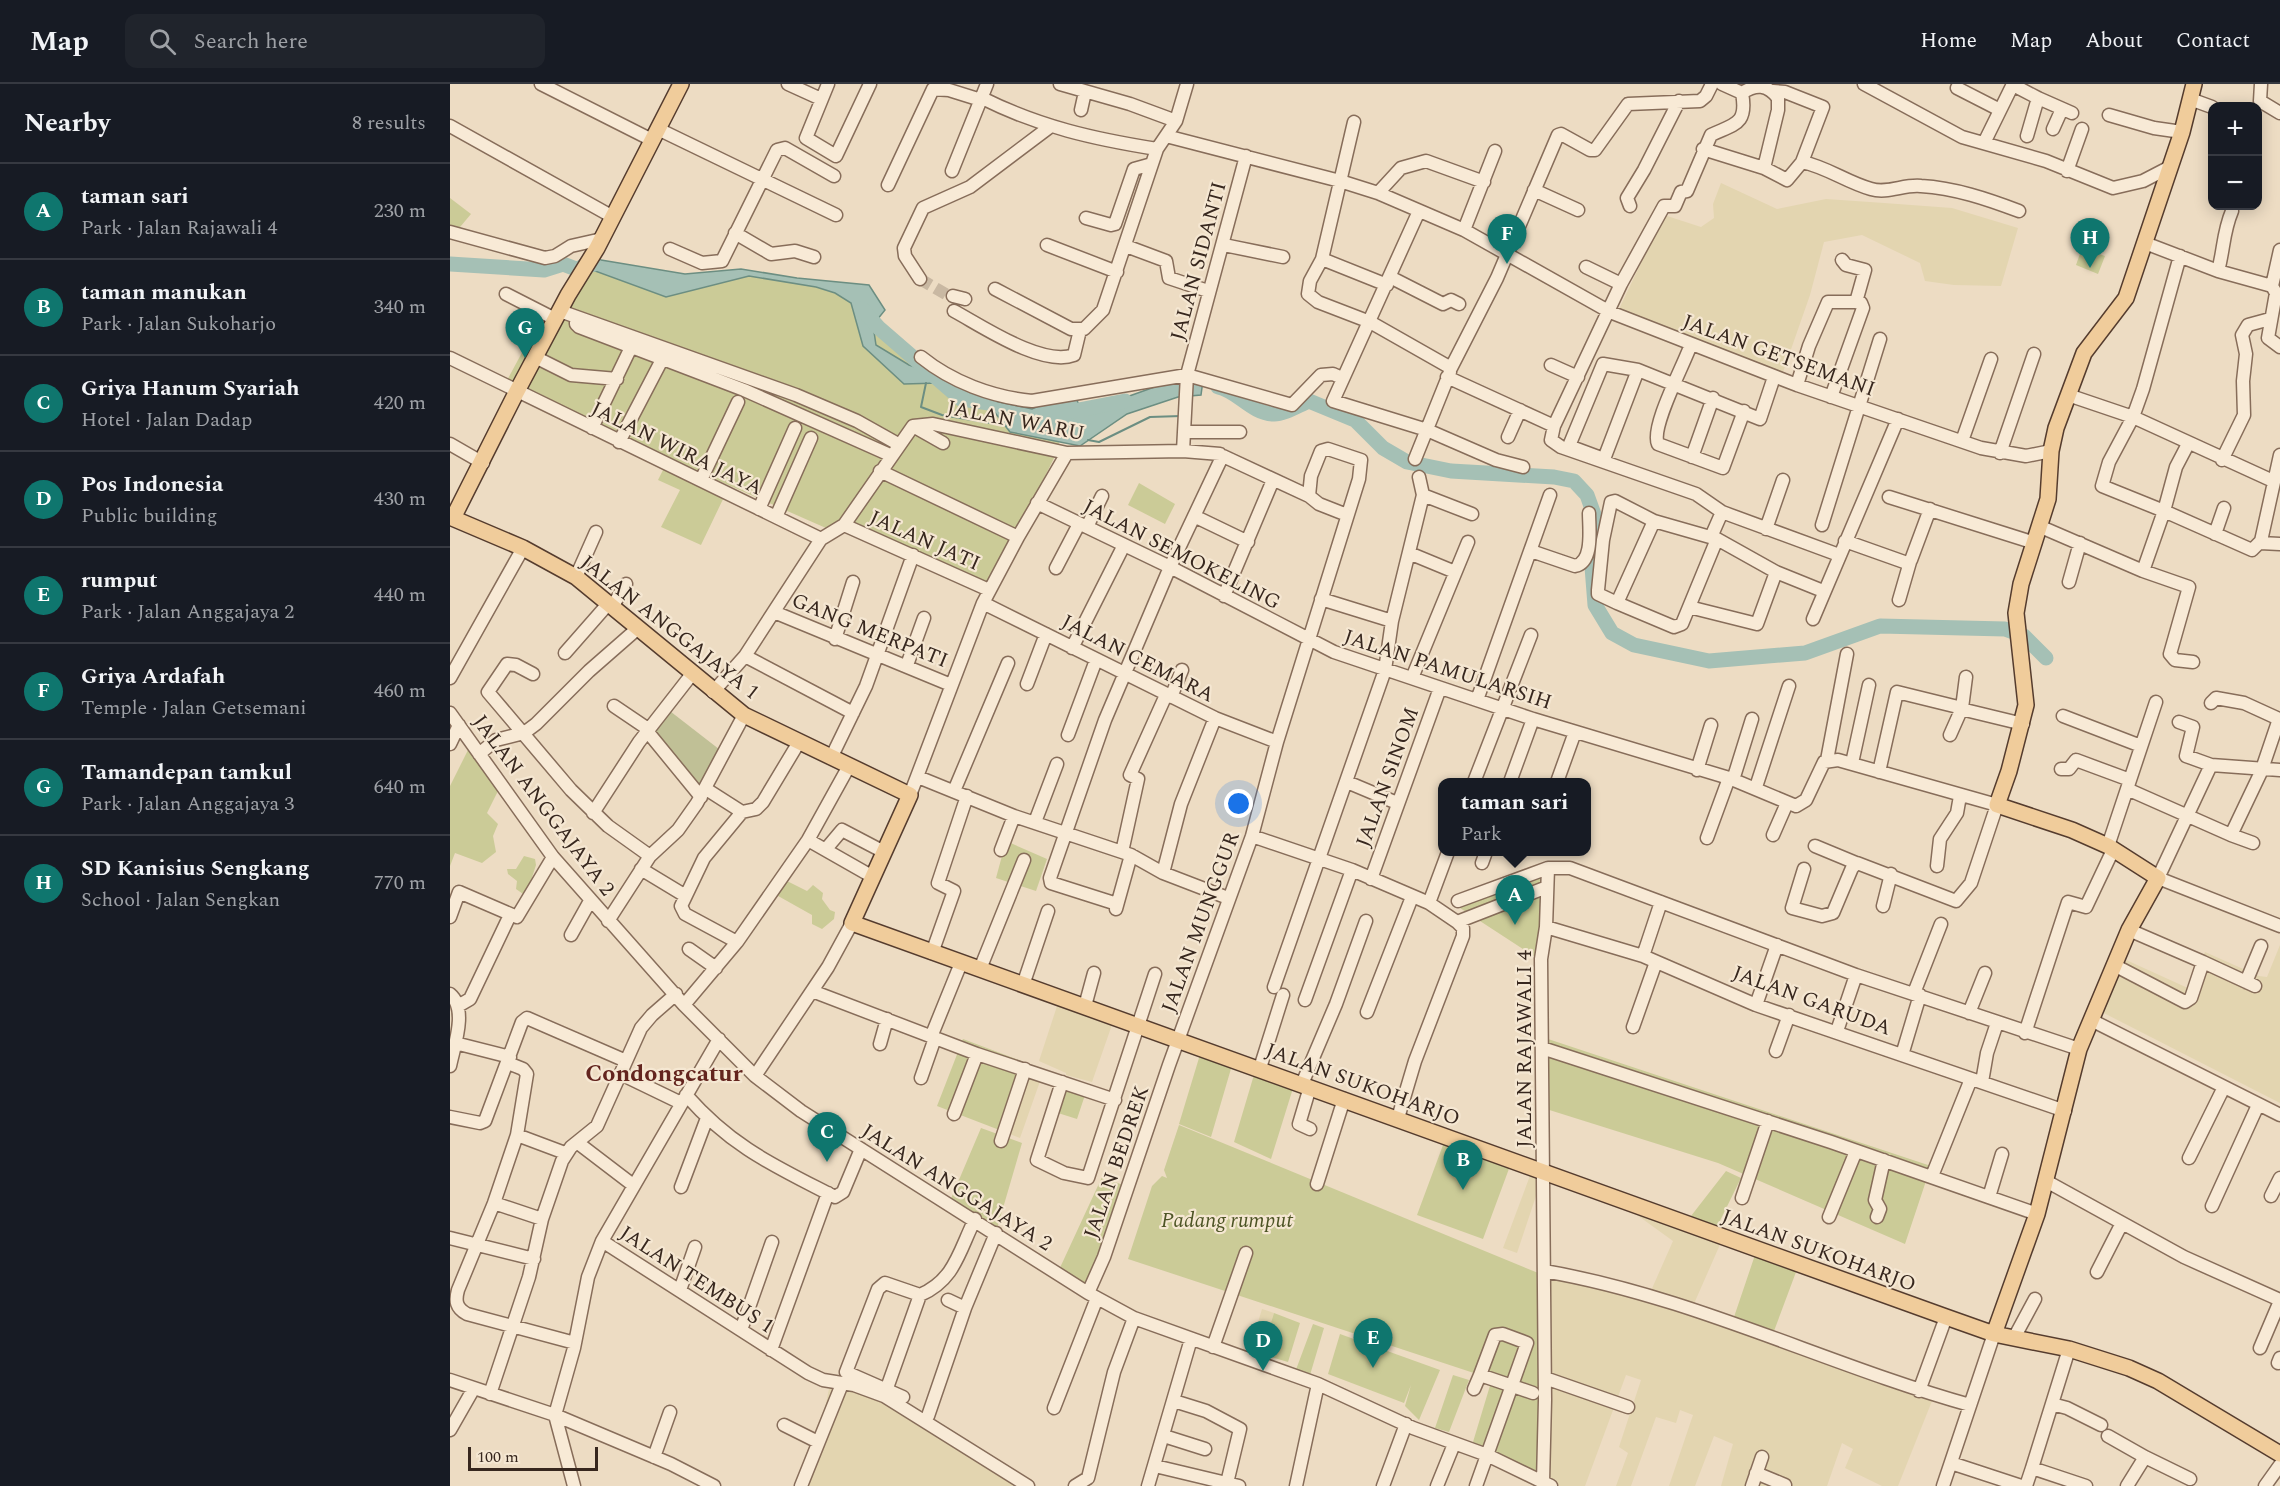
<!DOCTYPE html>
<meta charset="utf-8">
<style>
:root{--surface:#171b24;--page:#20242c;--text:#f1f3f6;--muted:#9ea1a6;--line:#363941;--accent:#0f766e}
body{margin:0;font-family:Spectral,serif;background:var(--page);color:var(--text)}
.controls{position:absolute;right:18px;top:18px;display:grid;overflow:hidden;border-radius:12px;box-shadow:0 3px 15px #0003}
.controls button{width:54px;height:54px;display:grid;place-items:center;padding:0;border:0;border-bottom:2px solid var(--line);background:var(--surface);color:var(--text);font:30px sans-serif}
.scale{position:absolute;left:18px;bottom:15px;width:130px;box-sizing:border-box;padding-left:6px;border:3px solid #37271e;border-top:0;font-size:16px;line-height:21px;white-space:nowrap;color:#37271e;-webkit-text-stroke:4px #f5e7d2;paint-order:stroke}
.you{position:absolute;left:789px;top:720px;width:21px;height:21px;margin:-15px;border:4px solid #fff;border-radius:50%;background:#1a73e8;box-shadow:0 0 0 9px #1a73e833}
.badge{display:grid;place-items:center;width:39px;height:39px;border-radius:50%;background:var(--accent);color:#fff;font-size:20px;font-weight:700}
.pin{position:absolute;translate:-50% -50px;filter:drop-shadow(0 2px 3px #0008)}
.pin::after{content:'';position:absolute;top:32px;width:21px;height:18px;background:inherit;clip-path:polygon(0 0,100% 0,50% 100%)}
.popup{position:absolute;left:988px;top:694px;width:153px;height:78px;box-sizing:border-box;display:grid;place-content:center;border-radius:12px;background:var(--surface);filter:drop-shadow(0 2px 4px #0005);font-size:20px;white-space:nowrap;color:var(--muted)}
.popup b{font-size:22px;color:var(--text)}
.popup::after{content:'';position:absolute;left:50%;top:100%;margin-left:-12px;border:12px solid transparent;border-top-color:var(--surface)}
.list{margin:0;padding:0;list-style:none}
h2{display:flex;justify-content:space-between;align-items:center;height:78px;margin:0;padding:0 24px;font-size:26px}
h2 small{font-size:20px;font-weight:400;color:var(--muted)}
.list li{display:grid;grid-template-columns:39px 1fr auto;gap:18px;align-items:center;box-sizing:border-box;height:96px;padding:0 24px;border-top:2px solid var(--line)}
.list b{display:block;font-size:22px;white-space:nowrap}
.list p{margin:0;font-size:20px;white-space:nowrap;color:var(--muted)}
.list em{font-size:20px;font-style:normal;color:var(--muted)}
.icon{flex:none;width:33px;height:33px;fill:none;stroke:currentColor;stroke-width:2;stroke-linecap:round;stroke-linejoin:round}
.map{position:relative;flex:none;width:1830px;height:1402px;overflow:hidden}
header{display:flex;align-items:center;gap:36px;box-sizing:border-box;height:84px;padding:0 30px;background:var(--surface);border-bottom:2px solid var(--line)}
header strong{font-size:28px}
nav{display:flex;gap:33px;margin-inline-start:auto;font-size:21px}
.search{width:420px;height:54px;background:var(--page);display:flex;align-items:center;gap:15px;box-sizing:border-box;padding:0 21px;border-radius:12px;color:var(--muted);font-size:22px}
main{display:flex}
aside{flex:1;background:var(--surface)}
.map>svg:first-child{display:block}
</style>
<header>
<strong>Map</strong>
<div class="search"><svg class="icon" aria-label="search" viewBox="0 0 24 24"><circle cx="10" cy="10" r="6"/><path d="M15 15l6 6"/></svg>Search here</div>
<nav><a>Home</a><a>Map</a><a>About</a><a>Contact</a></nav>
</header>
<main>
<aside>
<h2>Nearby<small>8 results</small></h2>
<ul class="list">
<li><span class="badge">A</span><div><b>taman sari</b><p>Park · Jalan Rajawali 4</p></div><em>230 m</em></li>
<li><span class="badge">B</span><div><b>taman manukan</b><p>Park · Jalan Sukoharjo</p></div><em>340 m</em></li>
<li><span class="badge">C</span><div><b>Griya Hanum Syariah</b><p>Hotel · Jalan Dadap</p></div><em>420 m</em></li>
<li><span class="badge">D</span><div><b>Pos Indonesia</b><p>Public building</p></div><em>430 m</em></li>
<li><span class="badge">E</span><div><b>rumput</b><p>Park · Jalan Anggajaya 2</p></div><em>440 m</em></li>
<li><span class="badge">F</span><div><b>Griya Ardafah</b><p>Temple · Jalan Getsemani</p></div><em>460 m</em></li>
<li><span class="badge">G</span><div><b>Tamandepan tamkul</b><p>Park · Jalan Anggajaya 3</p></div><em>640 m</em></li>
<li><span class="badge">H</span><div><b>SD Kanisius Sengkang</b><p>School · Jalan Sengkan</p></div><em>770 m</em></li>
</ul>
</aside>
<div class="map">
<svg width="1830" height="1402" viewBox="0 0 1830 1402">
<rect width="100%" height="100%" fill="#eddcc3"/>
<path fill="#e3d5b0" d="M1271,99L1327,125L1376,115L1434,119L1502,124L1568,144L1551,202L1504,201L1475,197L1470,179L1412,151L1374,158L1360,211L1332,291L1242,257L1169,225L1214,131L1251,143L1264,134L1263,120Z
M1830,861V1019L1644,924L1663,870L1740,905L1755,868L1809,892L1817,893Z
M609,916L664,935L642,998L616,991V989L589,977Z
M577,979L594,986L570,1054L552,1047Z
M1081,1089L1091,1097L1067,1169L1053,1164Z
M1176,1123L1272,1156L1243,1222L1200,1209L1223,1157Z
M1094,1187L1486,1307L1448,1402H1432L1395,1384L1403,1365L1392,1359L1377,1402H1271L1283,1360L1264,1352L1245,1402H1219L1243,1331L1230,1326L1226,1339L1206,1333L1181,1402H1166L1178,1369L1169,1363L1191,1296L1176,1291L1135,1402H1110L1095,1396Z
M812,1225L824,1229L812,1265L805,1262L807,1257L803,1255Z
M381,1295L442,1314L580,1402H359Z"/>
<path fill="#cbcb97" d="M0,114L21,130L0,155Z
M1632,164L1655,172L1648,190L1626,181Z
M139,180L198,206L299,190L366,203L385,209L401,219L511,315L608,330L609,364L540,503L394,441L385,448L192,363L71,306Z
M79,218L104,231L66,305L55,300L82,250L66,241Z
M216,380L276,409L251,461L211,443L230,406L208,396Z
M689,399L725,420L715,440L678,421Z
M21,660L51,701L37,729L48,740L43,752L46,768L32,779L5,769L0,782V702Z
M556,757L597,775L586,807L546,794Z
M74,772L85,775L86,781L76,812L66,805L67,797L58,790L57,785H66Z
M1097,787L1093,854L1085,873L1010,824Z
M331,794L357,807L363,801L373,809L372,815L380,826L385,828L384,835L372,845L362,840V831L321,808Z
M1092,953L1481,1082L1455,1160L1268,1079L1093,1024Z
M513,955L577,979L552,1047L487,1022Z
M752,964L785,971L761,1053L729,1040Z
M806,984L844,1001L821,1075L784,1058Z
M617,1002L636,1008L627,1035L608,1029Z
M729,1041L1093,1191L1095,1396L1023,1358L1042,1295L678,1175L702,1102L712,1092L717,1094L714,1086Z
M531,1044L572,1059L546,1148L500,1117Z
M993,1061L1060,1082L1033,1155L967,1131Z
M1276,1087L1291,1094L1263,1151L1234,1141Z
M652,1093L673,1101L653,1169L636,1203L608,1188Z
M1306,1168L1349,1180L1321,1255L1283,1236Z
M824,1229L850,1239L838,1278L811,1270Z
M863,1240L874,1244L860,1291H844Z
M890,1250L990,1286L969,1336L955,1322L961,1301L954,1319L878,1290Z
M1003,1291L1019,1296L999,1348L985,1344Z"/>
<path fill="#c0c096" d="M216,624L274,669L251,713L197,647Z"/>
<path fill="#a5c0b5" stroke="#6c8e82" stroke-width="1.5" d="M133,173L235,190L291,185L347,194L419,201L435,226L423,241L426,261L459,281L498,294L535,315L582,325L604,315L625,311L632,329L710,301L753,296L751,311L728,313L677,330L630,362L560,348L543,326L489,299L454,300L413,262L401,219L385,209L366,203L299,192L216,213L126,180Z"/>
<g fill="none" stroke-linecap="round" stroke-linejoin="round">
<path stroke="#6c8e82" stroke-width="2" d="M476,299L471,323L492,331L558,342
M638,356L649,358L700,333L731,332"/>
<path stroke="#a5c0b5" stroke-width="15" d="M0,180L94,186L113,180L126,185L144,180
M412,225L429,244L511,315L539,319
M768,303C788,307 801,329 823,330C833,331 849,321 859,317L905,336L933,364L957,378L1001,387L1104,393L1124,397L1137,411L1146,436L1142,483L1145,521L1162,549L1184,561L1259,577L1355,569L1430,542L1555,545L1574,552L1596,574
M613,329L675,317"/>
<path stroke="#c9b8a2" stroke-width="12" stroke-dasharray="12 6" stroke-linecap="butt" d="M470,195L499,212H503"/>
<defs>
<path id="minor" d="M91,0L202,56
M338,0L371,15
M378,0L356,54L386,72L420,0
M610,0L680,20L726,37
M1272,0L1292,9
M1414,0L1512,53L1596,77L1663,104L1693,97L1720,83
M1811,0L1810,17L1830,29
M1563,1L1588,14L1577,52
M1507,4L1550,26
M483,5L499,6L531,16
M1323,7L1335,8L1373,23L1352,78
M1292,9C1306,0 1317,0 1328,14V26L1314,84
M532,14C590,43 644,55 707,65
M1588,14L1622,29
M1740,15L1762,23
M631,26L635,8
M1659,31L1704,44L1732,48
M904,38L872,175L860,197L858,210L868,218L920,238L1001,284L1047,194L1108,51L1111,50L1140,66H1145L1178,20L1250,17L1256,12L1262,0
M0,42L163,133
M208,45L386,131
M1603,45L1612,25
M716,52L890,97L928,109L1014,146L1160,228L1347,301L1531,364L1576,372L1601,367
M1534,59L1563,0
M1253,65L1314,84L1337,96L1352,78C1377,83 1396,98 1421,105C1438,110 1454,100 1471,102C1505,104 1537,115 1569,127
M502,87L537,0
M1617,87L1632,45
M438,101L483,5
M1084,106L1128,126
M928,109L951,84L976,77L1034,98
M1180,122L1177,114L1194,86L1229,17
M969,127L883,317L977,346L1046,376L1073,383
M636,134L661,141L665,140L684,85L702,80
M1014,146L1045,67
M0,148L95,174L105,172L121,162L152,155
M285,149L321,170L345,167L364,173
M1695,159L1768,187L1822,202L1826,209L1818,254L1830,263
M597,161L667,188
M774,161L833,173
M676,162L716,177L719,194L758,207
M220,165L252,179L272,177L327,66L335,64L384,92
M872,175L937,201
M1136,183L1171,200
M1768,187C1774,165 1773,148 1782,127
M940,193L993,220L1001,216L1009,220
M470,195L455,172L454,164L473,124L520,103L601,42
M1822,202L1830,166
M545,205L621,245H634L653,226L707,65L726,37L737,0
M56,210L105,235
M503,212L515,215
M110,227L346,311L407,337L448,360
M504,227C532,242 592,283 624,271L630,246
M126,233V240L129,243L294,306L440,371
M1241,260C1235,279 1200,343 1208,360L1273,384L1294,327
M85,273L121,291L167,295
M471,273C502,298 542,313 582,317L737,291L842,321L871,291L883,290L892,294
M0,274L371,455
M1101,281L1128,293
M1188,286L1154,375L1119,362L1153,280L1188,286L1310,335L1324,293
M997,293L1104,342
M1347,301L1359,262L1378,218H1406L1415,186L1396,181L1392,176
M1618,311L1683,333L1823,397
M1381,313L1413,224L1411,219L1406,218
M463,342L493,359
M142,344L184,257
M734,348H790
M1058,353L1070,326
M1512,357L1541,275
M169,358L216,268
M0,360L33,379
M1738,360L1726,383L1714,427L1802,466L1811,457L1830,371
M733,367L737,291L796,72
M1550,369L1584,270
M773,372L859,412L869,420L897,431
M1242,373L1263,314
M965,375L1000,288
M1772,376L1794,331L1793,297L1796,270L1792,251L1798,241L1820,235
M430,387L568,453
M251,396L288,318
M973,411L1022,430
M1439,413L1585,459
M587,419L720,483L884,568L1083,635L1279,694L1346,722L1356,716L1374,678L1388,676L1547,721L1521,799L1506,817L1407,779L1402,784L1383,829L1372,832L1342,824L1354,785
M309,425L345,344
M1272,428L1246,410L1111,363L1101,356L1104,342L1171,200L1214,122H1225L1231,108L1237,107L1261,51C1284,40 1298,41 1292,9
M744,432L798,458
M326,433L361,354
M394,441L539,506
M1372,441L1430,255
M637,443L652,412
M1591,443L1693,487L1739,503L1720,570L1725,576L1743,578
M1316,445L1333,396
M1765,450L1774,424
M1261,453L1272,428L1389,471
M1395,457L1457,479L1461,476L1480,425
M1810,459L1830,460
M1081,467L1125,482C1144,478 1139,444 1139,429
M959,469L1005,488
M606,484L629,440
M1693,487L1714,427L1652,402L1659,378L1683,333L1693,305L1730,172
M1326,488L1307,540L1239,523L1232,540L1224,543L1167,519L1204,437L1267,455L1326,488L1373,507
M126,493L146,448
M1619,498L1630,459
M774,512L823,396
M871,515L942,537
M1449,516L1460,478
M533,519L765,634L827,658
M1167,519L1148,510V506L1153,456L1161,418L1165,417L1204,437
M162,523L176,500
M1239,523L1267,455
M324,528L501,601
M1363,535L1448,335
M385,555L403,498
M622,564L674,461
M115,569L158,520
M295,572L403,629
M457,581L474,534
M83,590L66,581L57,580L38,608L121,706L158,742L200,772
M0,594L73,464
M962,594L1018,458
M577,600L596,550
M263,608L295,572L371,455L394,441L463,342L483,340L617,369L733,367L770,370L772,373L720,483L655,636L600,794L601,799L667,820
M721,613L732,586
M1027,616L1100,411
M1761,619L1766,614L1794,619L1829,635L1811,688L1781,751L1803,759
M164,622L198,645
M1511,625L1573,640
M0,629L103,773L234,921L305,992L351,1027L638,1209L684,1234L868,1300L963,1344L1037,1371L1101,1402
M1613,632L1691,662
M1729,638L1743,643L1736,672L1761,681
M197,647L251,713
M618,651L646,576
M1500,651L1512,624L1516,593
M0,660L9,641
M29,670L46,656L74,649L86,640L139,587L187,545
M381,674L416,602L463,471
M1377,676L1397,570
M1402,679L1419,601
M1611,685H1619L1626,676L1680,696
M1247,686L1261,641
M1830,686L1761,681L1708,794L1830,842
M1429,688L1447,608L1512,624
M468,693L564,732L681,771L713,789L778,814
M1283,696L1302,635
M897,698L947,719
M1024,698L1081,551
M1060,698L1083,635
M1107,698L1125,648
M1306,703L1339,602
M256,705L292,728
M1677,705L1781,751
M504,707L558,579
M460,711L533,519L568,453L617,369
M292,728L306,725L313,718L349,658
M143,729L189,658L242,590
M585,738L607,680
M1323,751L1337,719
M802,752L902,786L979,819L1007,838L1097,803
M1257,754L1279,694
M358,756L423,793
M1365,762L1406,779
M1658,762L1706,618
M376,765L392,746L434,768
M551,766L564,732
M672,768L688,695L680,691L716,611
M1032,779L1036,768
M1487,782L1490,755L1507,729L1510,712
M191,785L234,811
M713,789L731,720L765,634
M921,795L990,604
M1008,817L1098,784H1120L1406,891L1629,965
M979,819L998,768
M1433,822L1441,790
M666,825L681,771
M0,833L9,808L67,833L103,773
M158,837L200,772L228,746L247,719L294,631
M1096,843L1193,872L1306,921L1615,1027
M1679,846L1753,878
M121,851L140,817
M287,858L235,830L231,822L254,774L292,728
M239,865L266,884
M482,869L504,807L488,799L517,712
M1193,872L1211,818
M1664,881L1735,918L1741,914L1753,878L1805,902
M530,885L574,776
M1796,898L1811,862
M573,901L598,827
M824,903L935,586L942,537L973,411L969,393
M362,907L527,970L665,1016
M1464,909L1491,840
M0,910C18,925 4,962 0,982
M855,916L902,786
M234,921L287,858L358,756L399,682
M1306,921L1327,861
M8,922L20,915L60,831
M635,922L644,889
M917,928L962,813
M1519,929L1535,889
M1641,936L1830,1031
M1183,943L1206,878
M1387,947L1406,891
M1575,949L1618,818L1636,823L1663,766
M481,953L511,879
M5,959L60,973
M430,960L437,935
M1092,964L1381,1058L1587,1130
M1326,967L1339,931
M1452,971L1470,911
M58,979L73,985L77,990L67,1051
M810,984L833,911
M171,990L231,1019
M305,992L378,883L402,839
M471,994L485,954
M612,998L587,1076L614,1089L638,1094L705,890
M1532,998L1537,969L1547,939
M852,1000L886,920L916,837
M860,1003L849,1040L860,1045
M236,1011C283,1064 323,1081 385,1113L393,1108L411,1065
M504,1030L527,970
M0,1033L30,1039L35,1037L72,938L77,934L176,977
M948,1034L965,977L1013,852V844L1007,838
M551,1057L575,985
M128,1059L183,1101
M115,1069L67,1051L44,1119L8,1206C5,1217 6,1224 17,1230L125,1259
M1739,1074L1774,1003
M1482,1092L1521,995
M1596,1097L1734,1173L1830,1216
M867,1100L894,1015
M231,1103L257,1034
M1821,1112L1830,1094
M1539,1113L1552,1070
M1292,1114L1318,1037
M44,1119L92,1135
M1762,1122L1808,1021
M1379,1133L1406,1067
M1427,1133L1430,1125L1425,1116L1434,1076
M0,1154L84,1175
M152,1157L358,1289L373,1296L404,1301L434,1312L578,1402
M1094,1187C1241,1212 1377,1281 1520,1321
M1647,1188L1672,1139
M230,1206L245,1163
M638,1209L654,1173L719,981L802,752L827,658L909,395L911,376L878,365L871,367L861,392L859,412
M498,1216L515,1224
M291,1246L322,1158
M1564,1254L1585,1215
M763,1263L796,1169
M1810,1264L1830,1217
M321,1266L378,1109
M1828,1279L1830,1274
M1095,1294L1178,1323
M0,1296L105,1331L221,1380L264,1402
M437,1304L470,1211
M1024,1305L1030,1291L1083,1309
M1469,1307L1496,1233
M40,1310L79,1193L92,1135L112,1077L121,1063L147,1042L191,944L202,931L226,910
M453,1313L396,1288L428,1205L435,1199L470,1211C505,1196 509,1167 525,1135
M724,1317L756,1327L790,1345L777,1399
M1602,1320L1617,1324L1651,1341
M604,1324L647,1214
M105,1331L124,1264L138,1193L152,1157L269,955
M105,1331L124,1402
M478,1332L515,1224L546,1149
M334,1341L368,1358
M0,1346L24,1304
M714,1352L755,1365
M1658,1352L1695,1373L1677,1402
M204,1373L220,1328
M1695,1373L1740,1395
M1501,1379L1571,1402
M705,1382L789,1402
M1582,1384L1619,1265
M1306,1389L1335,1401
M1093,1398L1095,1316L1091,875L1096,843L1098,784
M351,1402L392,1300
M625,1402L638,1394L664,1288L684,1234
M698,1402L741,1255
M846,1402L868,1300
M933,1402L956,1340
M987,1402L1004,1360
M1026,1402L1077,1259L1053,1250L1045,1251L1030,1291
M1302,1402L1312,1373
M1493,1402L1544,1250
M1576,1402L1582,1384L1636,1402
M1815,1402L1830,1381"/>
<path id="major" d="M0,433L73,464L126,493L294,631L460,711L402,839L1496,1233L1544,1250L1619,1265L1679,1284L1708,1297L1830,1370
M3,434L66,309L118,211L147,164L231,0
M1544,1250L1587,1130L1629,965L1679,846L1708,794L1658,762L1622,746L1547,721L1559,687L1576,621L1566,529L1571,500L1598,415L1601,367L1606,344L1634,269L1676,214L1732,48L1744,0"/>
</defs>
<use href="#minor" stroke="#876d5a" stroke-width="15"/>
<use href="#major" stroke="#553c2e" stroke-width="18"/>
<use href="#minor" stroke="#f8ead6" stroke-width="12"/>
<use href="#major" stroke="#f0cc9b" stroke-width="15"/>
</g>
<g text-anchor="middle" stroke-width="4.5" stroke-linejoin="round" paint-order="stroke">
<g font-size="21" fill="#37271e" stroke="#f5e7d2">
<text transform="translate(748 177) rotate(-75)" y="7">JALAN SIDANTI</text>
<text transform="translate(1329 271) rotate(20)" y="7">JALAN GETSEMANI</text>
<text transform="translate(566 336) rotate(11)" y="7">JALAN WARU</text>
<text transform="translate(227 364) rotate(26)" y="7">JALAN WIRA JAYA</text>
<text transform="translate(475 456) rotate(24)" y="7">JALAN JATI</text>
<text transform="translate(732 470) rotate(27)" y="7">JALAN SEMOKELING</text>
<text transform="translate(220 543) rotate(38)" y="7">JALAN ANGGAJAYA 1</text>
<text transform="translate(420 546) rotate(22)" y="7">GANG MERPATI</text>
<text transform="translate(688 574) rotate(27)" y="7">JALAN CEMARA</text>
<text transform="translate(998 585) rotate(18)" y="7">JALAN PAMULARSIH</text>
<text transform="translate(937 693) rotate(-70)" y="7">JALAN SINOM</text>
<text transform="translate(94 721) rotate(53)" y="7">JALAN ANGGAJAYA 2</text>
<text transform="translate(750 838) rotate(-70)" y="7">JALAN MUNGGUR</text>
<text transform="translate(1362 916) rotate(20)" y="7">JALAN GARUDA</text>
<text transform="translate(1074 965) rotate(-90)" y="7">JALAN RAJAWALI 4</text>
<text transform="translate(913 1000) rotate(20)" y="7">JALAN SUKOHARJO</text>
<text transform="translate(666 1078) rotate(-71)" y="7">JALAN BEDREK</text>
<text transform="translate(507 1103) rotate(32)" y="7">JALAN ANGGAJAYA 2</text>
<text transform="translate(1369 1166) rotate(20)" y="7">JALAN SUKOHARJO</text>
<text transform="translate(247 1195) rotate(33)" y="7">JALAN TEMBUS 1</text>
</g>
<g font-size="21" font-style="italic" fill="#4d5425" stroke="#f5e7d2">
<text x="777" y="1143">Padang rumput</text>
</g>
<g font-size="24" font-weight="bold" fill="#63241e" stroke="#f5e7d2">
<text x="214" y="997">Condongcatur</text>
</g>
</g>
</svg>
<div class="controls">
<button>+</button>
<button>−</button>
</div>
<div class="scale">100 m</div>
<div class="you"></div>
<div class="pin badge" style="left:1065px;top:841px">A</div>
<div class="popup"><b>taman sari</b>Park</div>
<div class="pin badge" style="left:1013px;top:1106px">B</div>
<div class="pin badge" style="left:377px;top:1078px">C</div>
<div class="pin badge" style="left:813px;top:1287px">D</div>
<div class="pin badge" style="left:923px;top:1284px">E</div>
<div class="pin badge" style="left:1057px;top:180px">F</div>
<div class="pin badge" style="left:75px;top:274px">G</div>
<div class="pin badge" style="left:1640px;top:184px">H</div>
</div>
</main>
